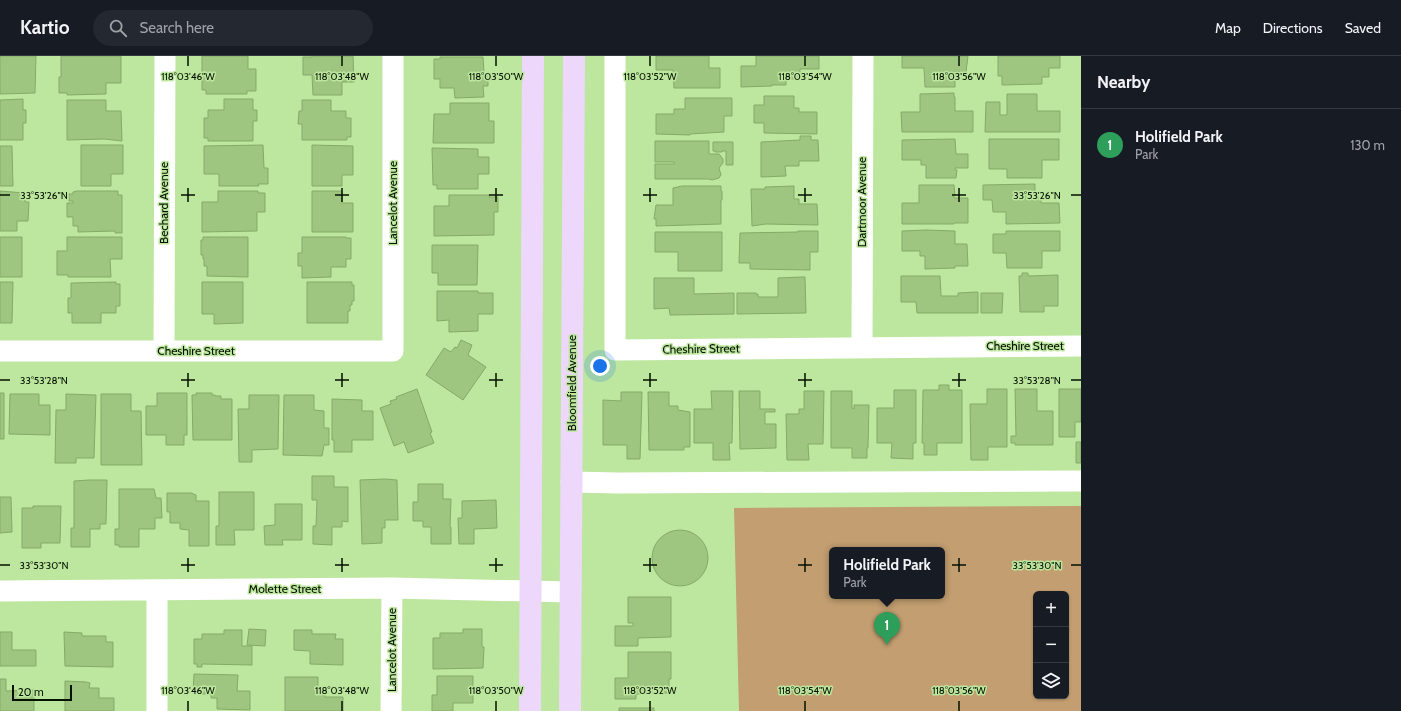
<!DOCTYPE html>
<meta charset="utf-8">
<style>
:root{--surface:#171b24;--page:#242831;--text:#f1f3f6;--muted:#9ea1a6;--line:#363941;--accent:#ea580c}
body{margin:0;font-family:Cabin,sans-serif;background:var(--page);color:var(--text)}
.controls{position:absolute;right:12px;bottom:12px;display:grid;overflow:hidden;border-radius:6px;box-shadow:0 1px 3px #0004}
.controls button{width:36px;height:36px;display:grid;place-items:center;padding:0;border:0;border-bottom:1px solid var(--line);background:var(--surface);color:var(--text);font:20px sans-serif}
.scale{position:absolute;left:12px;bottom:10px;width:60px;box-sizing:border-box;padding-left:4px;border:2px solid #051200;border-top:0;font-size:11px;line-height:14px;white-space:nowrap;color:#051200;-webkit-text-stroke:3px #bde69e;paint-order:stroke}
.you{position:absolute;left:600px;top:310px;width:14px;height:14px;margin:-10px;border:3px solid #fff;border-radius:50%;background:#1a73e8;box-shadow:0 0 0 6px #1a73e833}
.badge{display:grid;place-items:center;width:26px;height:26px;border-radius:50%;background:var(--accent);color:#fff;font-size:13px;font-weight:700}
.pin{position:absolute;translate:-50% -33px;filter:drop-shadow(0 1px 2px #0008)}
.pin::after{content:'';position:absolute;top:21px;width:14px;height:12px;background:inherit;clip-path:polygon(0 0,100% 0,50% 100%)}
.popup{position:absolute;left:829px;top:491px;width:116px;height:52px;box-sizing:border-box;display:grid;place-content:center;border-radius:6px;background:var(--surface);filter:drop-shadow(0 1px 3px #0005);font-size:13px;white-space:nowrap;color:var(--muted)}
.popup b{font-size:15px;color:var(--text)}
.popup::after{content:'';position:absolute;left:50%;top:100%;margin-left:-8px;border:8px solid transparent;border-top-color:var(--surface)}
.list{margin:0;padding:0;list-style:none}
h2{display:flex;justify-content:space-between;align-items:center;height:52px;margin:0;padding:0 16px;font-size:17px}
h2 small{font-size:13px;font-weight:400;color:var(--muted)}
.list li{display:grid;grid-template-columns:26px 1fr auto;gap:12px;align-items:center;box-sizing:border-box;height:72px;padding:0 16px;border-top:1px solid var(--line)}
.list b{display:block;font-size:15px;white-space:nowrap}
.list p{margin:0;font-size:13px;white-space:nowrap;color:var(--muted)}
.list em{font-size:13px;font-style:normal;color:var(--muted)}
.icon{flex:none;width:22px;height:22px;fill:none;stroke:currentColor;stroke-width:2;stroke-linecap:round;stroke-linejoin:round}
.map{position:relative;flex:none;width:1081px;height:655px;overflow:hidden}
header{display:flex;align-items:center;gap:24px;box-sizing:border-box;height:56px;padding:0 20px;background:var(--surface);border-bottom:1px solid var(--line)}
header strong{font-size:19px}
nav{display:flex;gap:22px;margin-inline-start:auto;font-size:14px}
.search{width:280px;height:36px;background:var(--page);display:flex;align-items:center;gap:10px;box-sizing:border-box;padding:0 14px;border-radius:22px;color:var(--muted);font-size:15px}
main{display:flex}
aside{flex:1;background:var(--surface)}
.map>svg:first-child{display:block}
</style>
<header>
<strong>Kartio</strong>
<div class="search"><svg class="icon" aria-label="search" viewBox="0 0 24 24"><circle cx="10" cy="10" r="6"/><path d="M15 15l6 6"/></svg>Search here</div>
<nav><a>Map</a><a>Directions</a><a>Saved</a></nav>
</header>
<main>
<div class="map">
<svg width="1081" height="655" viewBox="0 0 1081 655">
<rect width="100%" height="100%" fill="#bde69e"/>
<path fill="#c29e70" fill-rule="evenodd" d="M1081,450V655H739L734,452ZM832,494H942V540H832ZM1036,538H1066V640H1036Z"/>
<path fill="#9ec680" stroke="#84ab66" d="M0,0H36L35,37L0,38Z
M61,0H121V27H106V38L67,39V37H59V21H61Z
M202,0H248V13H256V35H247V38H206V34H202Z
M312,0H353L354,26H342V39H313L312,19H303V1H312Z
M656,0H709V12H720V32H674L673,14H656Z
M756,0H819V13H800V23H786V29H772V30L741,31V10H756Z
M902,0H968L966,16H955V31H925L924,12H902Z
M998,0H1060V12H1049V21H1042V28L1002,29V20H998Z
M440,1H483L484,17H488V30H483L484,41L455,42L454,32H440V23H434V3H440Z
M954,37V41H955V55H973V76H902L901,56H920V38Z
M1007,38H1037V55H1060V76H985L986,46H1000V59H1007Z
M764,40H794V52H799V56H817V78L764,77V67H754V49H764Z
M685,42H732V60H724V76L690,78V79L656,78V58H674V53H685Z
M23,43V54H26V67H23V84H0V44Z
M224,43H253V54H257V65H253V85H208V82H204V62H208V54H224Z
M67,44H106V55H121L122,85L104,83L67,84Z
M302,44H331V55H346V62H351V81H347V84H302V68H298L299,55H302Z
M450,47H489V65H494V87H433L434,58H450Z
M800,80H811V84H818L819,105H799V110H785L786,120L761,121V86L800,84Z
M955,83L956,98H968V112H955V114H957L956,122H926V109H921V104H902V84Z
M989,83H1059V104H1042V122H1007V113H989Z
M655,85H709V98H719L723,103V107L719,112L721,119L719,122L712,124L709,123H655V108H674V106H655Z
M713,86H733V109H726V95H722V96H715V95H713Z
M81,89H123V118H111V130H81Z
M263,89L264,112H268V128H258L259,130H219V118H204V90Z
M312,89L353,90V119H342V130H312Z
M0,90H12L13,130H0Z
M432,92L478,93V101H489V118H478V133H437V129H433Z
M1035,128V142H1041V147H1059L1060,167L1006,168V156H993L992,144H983V129Z
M919,129H954L955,139H954V142H968V167H954V168H902V147H919Z
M682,130H721V135H722V144H721V168L656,170V163H654L656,149H673V132Z
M794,130V143H799V148H817L818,169L766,168L752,170L751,133H765V131Z
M0,135L25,137V146H29L28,165H17V175H0Z
M77,135H118V139H122V177H115V175L78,176V170H73V161H67V147H73V145H69V138H73V136Z
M218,135H258V137H265V156H257V175L202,176V146H218Z
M312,135H342V147H353V176H312Z
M449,139H489V141H498V156H494V179L434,180V150H449Z
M926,174L955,175V188H967L968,210H955V212L925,213V200H920V195H902V175Z
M798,175H818V196H810V214L750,213V207H739L740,177L798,176Z
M1006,175H1060V195H1042V212H1007L1006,197H993V178H1006Z
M655,176H722V215H678V196H655Z
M0,181H22V221H0Z
M67,181H122V203H110L111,221H68V219H57V195H67Z
M203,181H248V221L207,220V210H204V203H203V199H201V184H203Z
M302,181H346V182H351V203H346V211H331V221L302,222V210H298V197H302Z
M432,189H478L477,229H438V217H432Z
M1022,217H1028V220L1058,219V250H1044V256H1020L1019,220H1022Z
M901,220H940L941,240H958V237L978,236V257H917L916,246H901Z
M801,221H805L806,257L737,258V237H756V238H758V241H778V222Z
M654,222H694V238L734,237V258L670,259L669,252L654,253Z
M0,226H13L12,267H0Z
M116,226V228H120V250H116V257H101V267H72V257H68V242H71V227Z
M202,226H243V267L214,268V258H202Z
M307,226H352V229H354V245H352V249H350V255H348V267H307Z
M437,235H478V237H493V258H478V275L449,276V264L437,265Z
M981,237H1003L1002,257H981Z
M461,284L472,289L468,299L486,311L463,344L426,319L444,292L451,296L455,291L457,292Z
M939,329H949V334H962V387H937V399H924V387H922L923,334H939Z
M417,333L432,376L430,377L434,387L408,397L404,386L394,390L380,352L391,348L390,345L397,343L396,341Z
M987,333H1007V391H988V404H971L970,348H987Z
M1015,333H1037V355H1053V389H1015V387H1011V380H1016Z
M1059,333H1081V366H1075V381H1059Z
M894,334H916V387H913V403L891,402L892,387H877V352H894Z
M711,335H733L732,387H729L730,404H713V387H694V353H712Z
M739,335H760V353H775V356H765V368H776V392L740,393Z
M804,335H824L823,388H808L809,404H787L786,358H799V353H804Z
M831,335H852V352L854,353V349H869L868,392H867V402H852V392H831Z
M621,336H642L640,403H627V389H603V344L621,345Z
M648,336H669V350H678V354L690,356V391H684V394H649Z
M0,337H4V383H0Z
M157,337H187V379H184V389H166V379H146V350H157Z
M196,337H212V339H215V340H221V343H232V384H193L192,339H196Z
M10,338H39V349H50V379L9,378Z
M66,338L96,339L94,402H76V407H55L56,354H66Z
M101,338H131V355H141L142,409H101Z
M249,339H279L278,393L252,394V406H239L238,353H249Z
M284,339H314V354L324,355V372H329V389H324L322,400L283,399Z
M332,343L362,344V355H373V384H352V396H334V384H332Z
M1076,386H1081V407H1076Z
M312,420H334V431H348V466L342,465V471H332V489L313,488V470H316L317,444H312Z
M385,423L397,424L398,464H385V472H382V487L362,488L360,424Z
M89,424H107L106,468H100V473H90V491H71V472H74V425Z
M418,428H443V443H451L450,471H451V488H431V471H423V465H413V446H418Z
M119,433H154L156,442H161L162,462H155V473H139V491H119V489H115V473H119Z
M219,436H254V474H234L235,489H216V470H219Z
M167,437H191L196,439V445H209V490H189V474L180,473V467H170V456H167Z
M0,441H11L12,476L0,477Z
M496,444L497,472L474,473V488H459L458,462H462V445Z
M275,448H302V484H282L283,489H265L264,470L275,469Z
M33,450H61L60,487H41V492H22V452H33Z
M652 502a28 28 0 1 1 56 0a28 28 0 1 1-56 0Z
M628,541H671V581L638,582V590H615V570H633V567H628Z
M249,573L266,574L265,590L247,589Z
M463,573H482V591H484L483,612L433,613V582H440V577H463Z
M224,574H242V590H252V609L202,608V611H197V608H194V583H202V578H224Z
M294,574H312V578H336L335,583H343V609L310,608V595L294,594Z
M0,576H12V594H36V610H0Z
M64,576L82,577V580H106V586H113V611L65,610Z
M628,596H671V623H669V637L636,638V643H615V622H628Z
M194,618L238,619L237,635H250V654L217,653V642H211V638H193Z
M437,620H473V647H453V655H432V639H437Z
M285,621H318V631H325V641H343V655H285Z
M0,623H6V635L34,634V655H0Z
M65,625L86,626L90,627L89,632H99V642H114V655H65Z
M619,652H654V655H619Z"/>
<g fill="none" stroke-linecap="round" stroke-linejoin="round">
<path stroke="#fff" stroke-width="21" d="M615,0V294L1081,290
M862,291L863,0
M0,295H393V0
M164,295L165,0
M571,426L618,427L1081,425
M0,535L392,532L570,536
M157,655V534
M391,655L392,532"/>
<path stroke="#edd7fb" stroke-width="22" d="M530,655L533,0
M570,655L574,0"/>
</g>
<path fill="none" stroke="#051200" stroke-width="1.5" d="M188,0V10M342,0V10M496,0V10M650,0V10M805,0V10M959,0V10M188,132V146M342,132V146M496,132V146M650,132V146M805,132V146M959,132V146M0,139H10M181,139H195M335,139H349M489,139H503M643,139H657M798,139H812M952,139H966M1071,139H1081M188,317V331M342,317V331M496,317V331M650,317V331M805,317V331M959,317V331M0,324H10M181,324H195M335,324H349M489,324H503M643,324H657M798,324H812M952,324H966M1071,324H1081M188,502V516M342,502V516M496,502V516M650,502V516M805,502V516M959,502V516M0,509H10M181,509H195M335,509H349M489,509H503M643,509H657M798,509H812M952,509H966M1071,509H1081M188,645V655M342,645V655M496,645V655M650,645V655M805,645V655M959,645V655"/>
<g text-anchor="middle" stroke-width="3" stroke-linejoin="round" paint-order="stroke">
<g font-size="12" fill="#051200" stroke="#bde69e">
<text transform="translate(862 146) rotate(-90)" y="4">Dartmoor Avenue</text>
<text transform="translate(164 147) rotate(-90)" y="4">Bechard Avenue</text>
<text transform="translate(393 147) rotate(-90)" y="4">Lancelot Avenue</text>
<text x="1025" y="294">Cheshire Street</text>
<text transform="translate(701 293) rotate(-1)" y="4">Cheshire Street</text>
<text x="196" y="299">Cheshire Street</text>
<text transform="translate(572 327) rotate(-90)" y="4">Bloomfield Avenue</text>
<text x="285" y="537">Molette Street</text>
<text transform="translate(392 594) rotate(-90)" y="4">Lancelot Avenue</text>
</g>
</g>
<g font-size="10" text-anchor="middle" fill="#051200" stroke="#bde69e" stroke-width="3" stroke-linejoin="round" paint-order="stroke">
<text x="188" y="24">118°03'46"W</text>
<text x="342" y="24">118°03'48"W</text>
<text x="496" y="24">118°03'50"W</text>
<text x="650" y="24">118°03'52"W</text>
<text x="805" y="24">118°03'54"W</text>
<text x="959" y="24">118°03'56"W</text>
<text x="1037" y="143">33°53'26"N</text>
<text x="44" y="143">33°53'26"N</text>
<text x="1037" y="328">33°53'28"N</text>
<text x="44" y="328">33°53'28"N</text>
<text x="1037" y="513">33°53'30"N</text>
<text x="44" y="513">33°53'30"N</text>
<text x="188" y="638">118°03'46"W</text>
<text x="342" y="638">118°03'48"W</text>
<text x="496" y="638">118°03'50"W</text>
<text x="650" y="638">118°03'52"W</text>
<text x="805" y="638">118°03'54"W</text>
<text x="959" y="638">118°03'56"W</text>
</g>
</svg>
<div class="controls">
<button>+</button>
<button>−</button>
<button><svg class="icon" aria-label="layers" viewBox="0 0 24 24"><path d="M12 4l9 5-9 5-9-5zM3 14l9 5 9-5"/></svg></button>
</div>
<div class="scale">20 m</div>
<div class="you"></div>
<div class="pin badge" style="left:887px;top:589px;background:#2e9e5b">1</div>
<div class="popup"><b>Holifield Park</b>Park</div>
</div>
<aside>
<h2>Nearby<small></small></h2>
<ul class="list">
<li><span class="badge" style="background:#2e9e5b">1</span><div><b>Holifield Park</b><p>Park</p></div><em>130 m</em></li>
</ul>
</aside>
</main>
